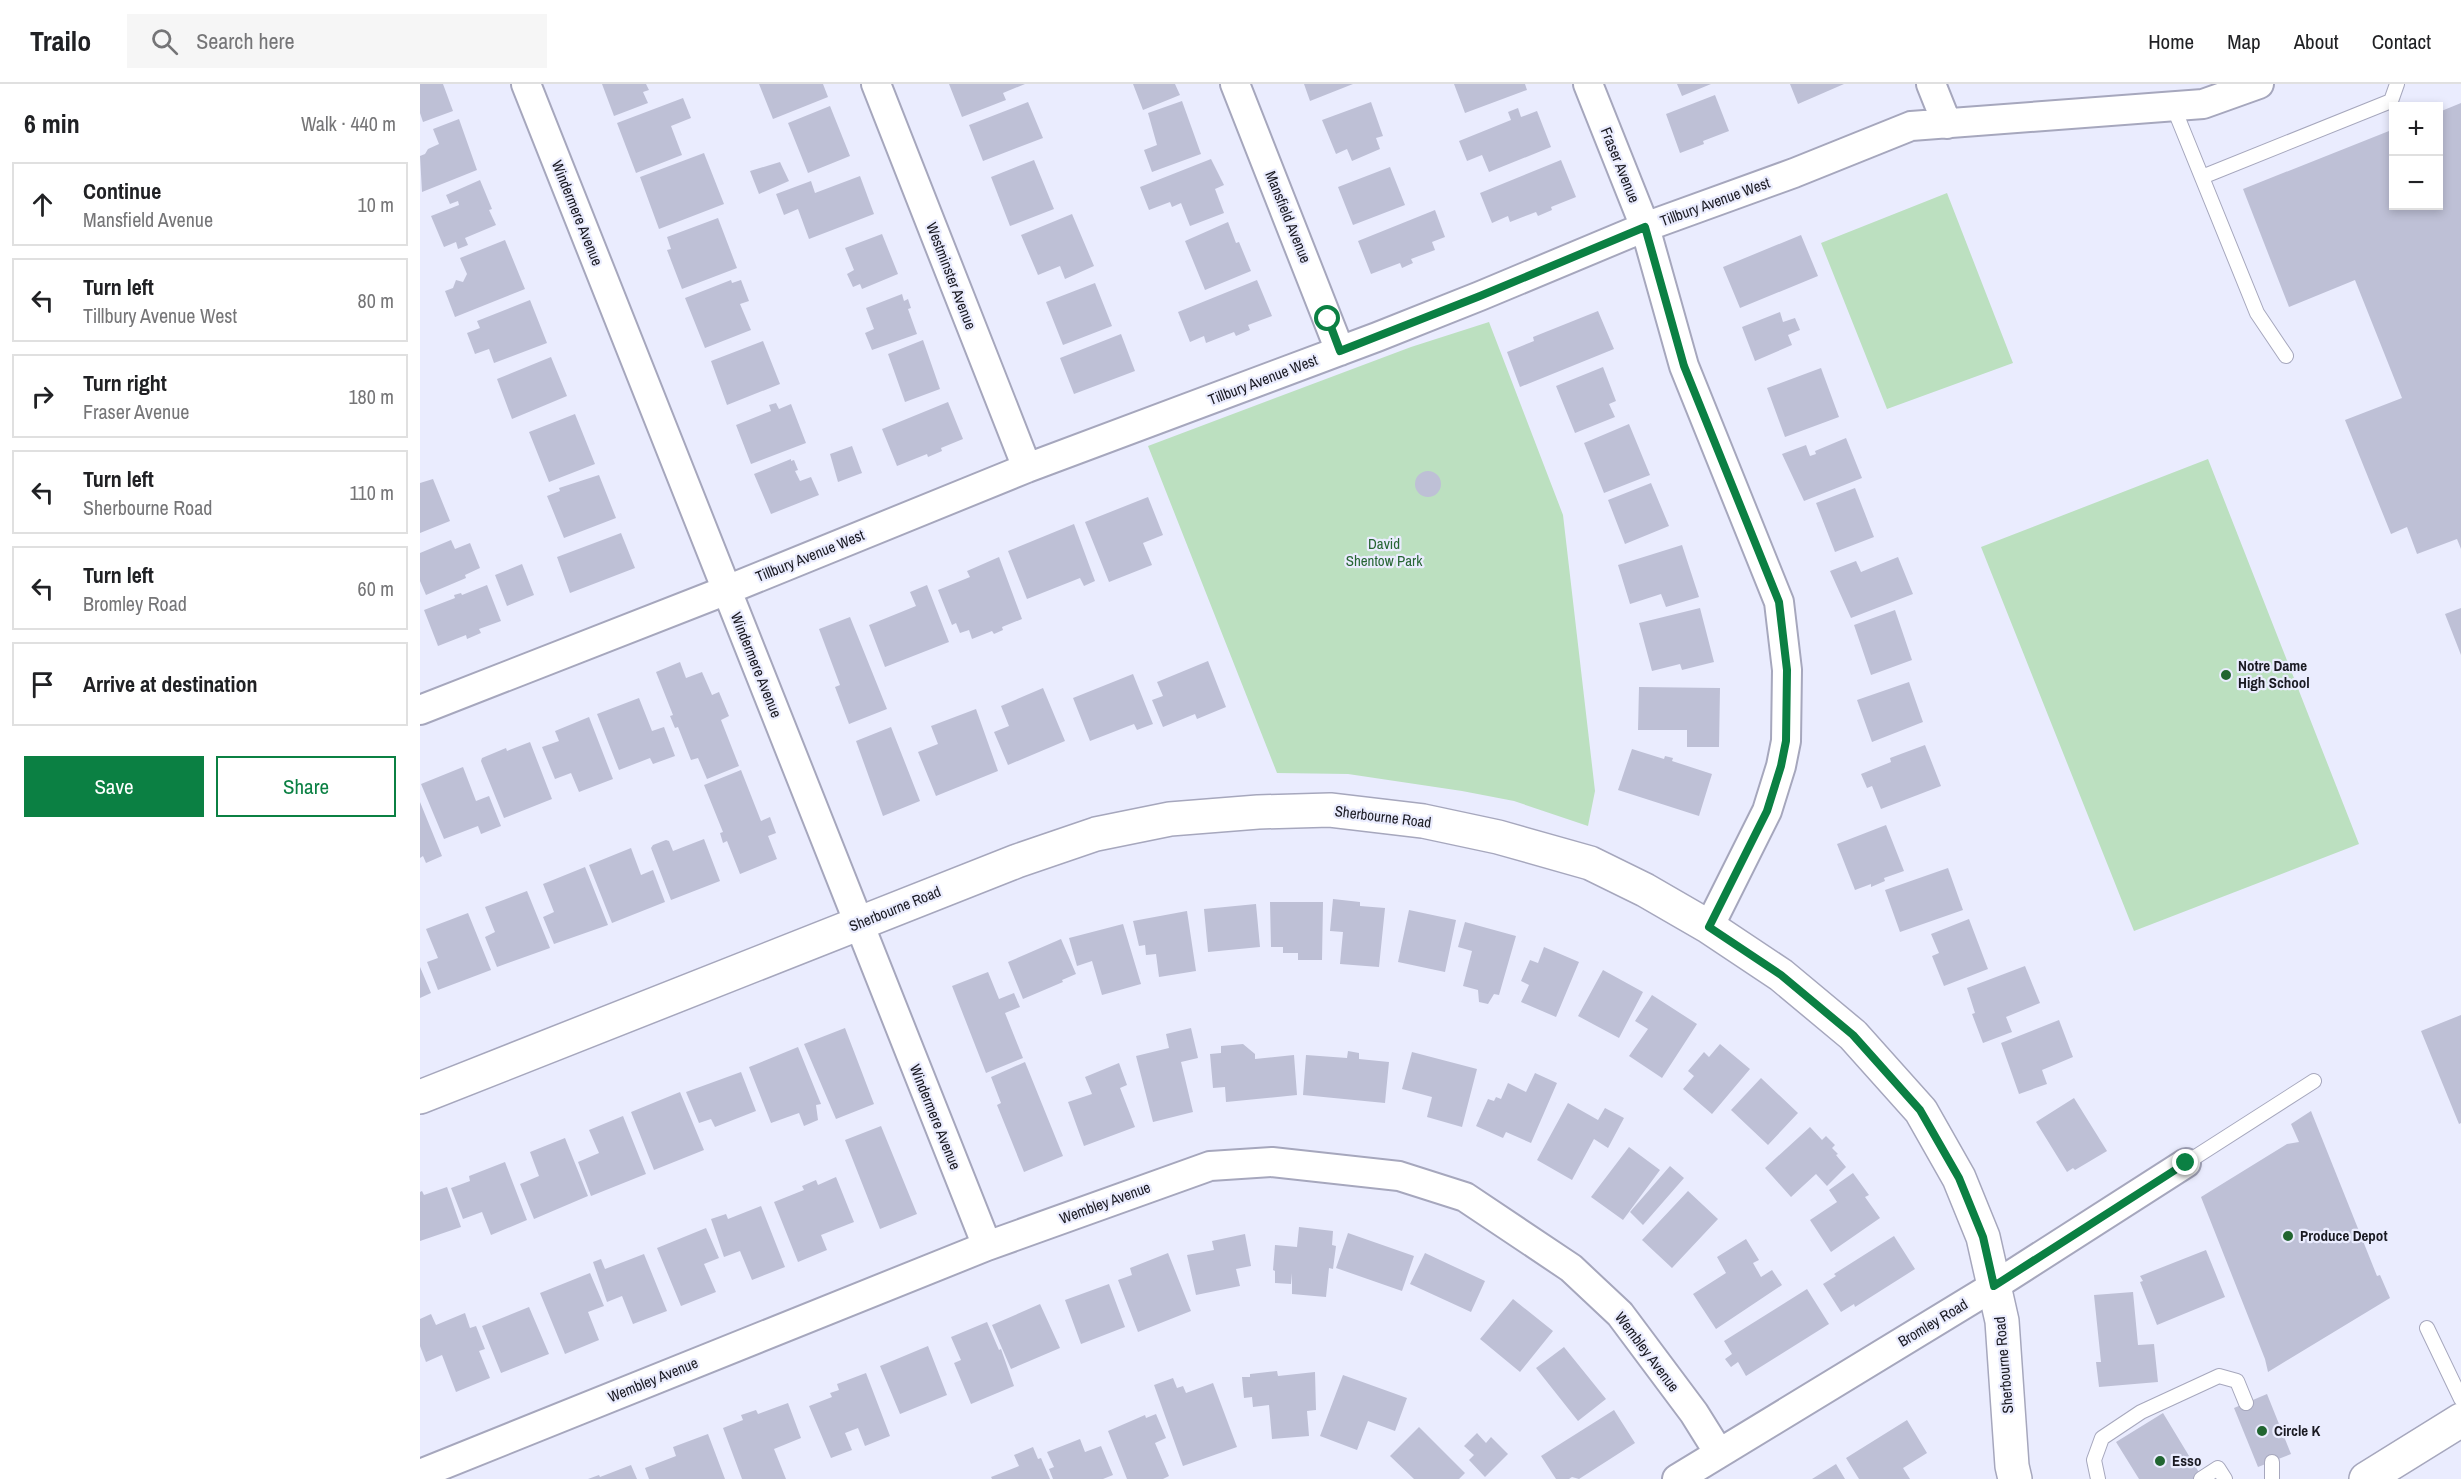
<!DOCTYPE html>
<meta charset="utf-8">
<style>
:root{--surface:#fff;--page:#f6f6f6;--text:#202124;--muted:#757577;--line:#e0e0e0;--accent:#0b8043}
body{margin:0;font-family:"Archivo Narrow",sans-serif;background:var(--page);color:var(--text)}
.controls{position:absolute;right:18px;top:18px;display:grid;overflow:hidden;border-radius:0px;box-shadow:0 3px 9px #0003}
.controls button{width:54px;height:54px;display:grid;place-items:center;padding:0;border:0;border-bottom:2px solid var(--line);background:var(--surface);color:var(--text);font:30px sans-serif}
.stop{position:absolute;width:18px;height:18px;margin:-14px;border:4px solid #0b8043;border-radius:50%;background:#fff}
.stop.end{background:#0b8043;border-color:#fff;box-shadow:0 2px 6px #0008}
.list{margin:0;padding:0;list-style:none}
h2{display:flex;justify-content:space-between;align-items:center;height:78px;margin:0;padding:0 24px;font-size:26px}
h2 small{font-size:20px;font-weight:400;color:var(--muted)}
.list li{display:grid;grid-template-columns:39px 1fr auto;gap:18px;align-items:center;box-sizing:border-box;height:84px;margin:0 12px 12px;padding:0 12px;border:2px solid var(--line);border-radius:0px}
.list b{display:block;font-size:22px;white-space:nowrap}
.list p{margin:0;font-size:20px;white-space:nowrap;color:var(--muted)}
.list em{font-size:20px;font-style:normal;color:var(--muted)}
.actions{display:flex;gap:12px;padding:18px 24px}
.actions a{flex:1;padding:14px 0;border:2px solid var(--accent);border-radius:0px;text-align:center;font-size:21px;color:var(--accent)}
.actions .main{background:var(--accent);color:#fff}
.icon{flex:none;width:33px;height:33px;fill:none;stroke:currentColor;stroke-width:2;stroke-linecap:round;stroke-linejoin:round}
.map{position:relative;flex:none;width:2041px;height:1395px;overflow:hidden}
header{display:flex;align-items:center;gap:36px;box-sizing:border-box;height:84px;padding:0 30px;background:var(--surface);border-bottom:2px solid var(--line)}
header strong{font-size:28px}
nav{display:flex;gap:33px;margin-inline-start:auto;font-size:21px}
.search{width:420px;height:54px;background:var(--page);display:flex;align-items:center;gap:15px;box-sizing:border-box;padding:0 21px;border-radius:0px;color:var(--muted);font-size:22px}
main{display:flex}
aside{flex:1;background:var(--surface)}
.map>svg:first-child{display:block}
</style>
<header>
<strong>Trailo</strong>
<div class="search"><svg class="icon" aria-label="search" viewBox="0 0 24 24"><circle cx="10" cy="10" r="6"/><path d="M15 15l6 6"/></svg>Search here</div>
<nav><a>Home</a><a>Map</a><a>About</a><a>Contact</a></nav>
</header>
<main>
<aside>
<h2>6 min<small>Walk · 440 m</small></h2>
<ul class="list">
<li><svg class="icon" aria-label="ahead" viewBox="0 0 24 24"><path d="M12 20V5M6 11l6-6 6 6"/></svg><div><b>Continue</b><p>Mansfield Avenue</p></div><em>10 m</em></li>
<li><svg class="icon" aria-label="left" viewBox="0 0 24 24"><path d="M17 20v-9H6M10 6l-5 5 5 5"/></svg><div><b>Turn left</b><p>Tillbury Avenue West</p></div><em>80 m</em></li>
<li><svg class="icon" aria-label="right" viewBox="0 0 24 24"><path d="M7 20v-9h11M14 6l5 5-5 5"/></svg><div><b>Turn right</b><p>Fraser Avenue</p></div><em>180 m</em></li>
<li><svg class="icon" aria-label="left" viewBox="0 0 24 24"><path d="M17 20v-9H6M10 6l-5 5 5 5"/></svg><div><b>Turn left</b><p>Sherbourne Road</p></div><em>110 m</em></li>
<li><svg class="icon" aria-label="left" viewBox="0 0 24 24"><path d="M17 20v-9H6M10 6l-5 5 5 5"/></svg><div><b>Turn left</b><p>Bromley Road</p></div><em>60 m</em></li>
<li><svg class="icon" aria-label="arrive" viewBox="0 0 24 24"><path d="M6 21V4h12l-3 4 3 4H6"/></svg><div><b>Arrive at destination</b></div></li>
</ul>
<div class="actions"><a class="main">Save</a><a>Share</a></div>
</aside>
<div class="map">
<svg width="2041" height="1395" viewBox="0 0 2041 1395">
<rect width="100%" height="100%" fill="#eaecfe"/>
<path fill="#bce0c0" d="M1527,109L1593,279L1467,325L1401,159Z
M1069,238L1143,431L1175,707L1168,742L1094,717L1042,707L928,690L857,689L728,362L991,263Z
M1788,375L1939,760L1714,847L1561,463Z"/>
<path fill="#bec0d6" d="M0,0H23L33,27L3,38L0,29Z
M182,0H226L229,6L223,8L228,19L194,32Z
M339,0H403L408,13L353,35Z
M529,0H605L583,9L586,16L542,33Z
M713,0H755L760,11L723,26Z
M884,0H933L890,17Z
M1034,0H1105L1107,6L1045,29Z
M1257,0H1291L1262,12Z
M1370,0H1424L1378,20Z
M1295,11L1309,47L1283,57L1284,60L1260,69L1246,30Z
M263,14L271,34L251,42L262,71L216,89L197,39Z
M762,17L781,70L732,88L724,66L737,61L728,29Z
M608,18L623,54L563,77L549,41Z
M951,18L963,52L956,54L960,65L932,77L927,65L916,70L902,36Z
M2041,19V465L2037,455L1997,470L1987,443L1971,450L1925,336L1982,314L1935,196L1869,223L1823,105L1974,45V122H2019V28Z
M410,22L430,72L388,89L368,39Z
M1098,24L1101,33L1117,27L1131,63L1069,88L1062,71L1047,77L1039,57L1091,36L1088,28Z
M39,35L57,86L2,108L0,72L5,70L8,65L19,60L13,45Z
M284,69L304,120L239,145L220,93Z
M791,75L804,101L795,105L804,129L770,142L761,119L752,123L750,118L729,126L720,103Z
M614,76L634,125L590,142L571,93Z
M1141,76L1156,113L1131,123L1132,126L1118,132L1116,128L1090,138L1088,132L1072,139L1060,109Z
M360,78L369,97L339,110L330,87Z
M970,83L985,121L933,141L918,103Z
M440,92L454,130L389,155L378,125L364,131L356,110L391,97L395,109Z
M60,96L72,125L69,126L76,141L45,154L48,161L38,165L36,158L24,163L11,132L39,121L38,117L30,120L26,111Z
M1015,126L1025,153L1012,158L1015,166L991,175L993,179L982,184L980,179L951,190L938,157Z
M652,130L674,182L645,195L640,182L618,191L601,151Z
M298,134L317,184L262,205L247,166L251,165L247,153Z
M808,138L816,159L819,158L831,187L785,206L765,157Z
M462,150L478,190L442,205L440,200L433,203L427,190L434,186L425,164Z
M1381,151L1398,192L1320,224L1303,183Z
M85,156L105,205L35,233L25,207L33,204L36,196L43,198L47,190L40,174Z
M311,196L312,199L321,196L329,217L320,220L331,246L285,264L265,214Z
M837,196L852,232L828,241L830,246L816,252L814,248L786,259L784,252L770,258L758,228Z
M675,199L692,242L643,261L626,218Z
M482,210L484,217L488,215L491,224L488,225L497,250L452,266L445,249L454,245L446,224Z
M110,216L127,259L74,279L69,265L55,270L47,249L60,244L57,237Z
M1178,227L1194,265L1100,303L1087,268L1114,257L1113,253Z
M1360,228L1363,238L1375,234L1380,246L1368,251L1372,261L1335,277L1322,243Z
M701,250L715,287L654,310L640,274Z
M503,256L520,305L485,318L468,270Z
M343,257L360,300L307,321L291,277Z
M131,273L147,312L92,335L77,295Z
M1183,283L1196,317L1189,320L1195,333L1155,349L1136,302Z
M1401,284L1419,333L1365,353L1347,304Z
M528,318L543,355L521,364L522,367L508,373L507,370L477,382L462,345Z
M356,319L359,325L371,320L386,359L331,380L316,341L351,327L349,321Z
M155,330L175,380L129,398L109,348Z
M1209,340L1230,391L1184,409L1164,359Z
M1426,354L1442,394L1384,417L1362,370L1386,361L1390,372L1396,370L1395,367Z
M432,362L442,389L418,398L410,370Z
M371,375V377L374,376L378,386L375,387L380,397L391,393L399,411L351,430L334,390Z
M995 400a13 13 0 1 1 26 0a13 13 0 1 1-26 0Z
M179,391L196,434L144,454L127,412L140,407L139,404Z
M13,395L30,437L0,449V399Z
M1231,399L1249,442L1205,460L1188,416Z
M1435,404L1454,453L1415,468L1396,419Z
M728,413L743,451L723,459L732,481L689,498L665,438Z
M654,440L675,497L664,502L660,494L607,515L588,467Z
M201,449L215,484L150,509L137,473Z
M31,456L35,465L50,459L60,484L45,491L46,494L6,511L0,497V469Z
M1262,461L1279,513L1246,523L1241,510L1210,520L1198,481Z
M579,473L602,535L582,543L583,546L574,550L572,547L552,555L549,546L540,549L536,539L532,541L518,506L550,493L547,487Z
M1478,473L1493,510L1431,534L1410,487L1436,477L1441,488Z
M102,480L114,511L87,522L75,491Z
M67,501L81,537L59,545L61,549L47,555L46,551L18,562L4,526L35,514L34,511L41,509L42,511Z
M507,501L529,558L465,583L449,541L496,522L490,508Z
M1280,524L1294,578L1262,586L1260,580L1232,587L1219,539Z
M2041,524V571L2025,530Z
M1475,526L1492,576L1451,591L1434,541Z
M430,533L467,625L429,640L415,603L420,601L399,545Z
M788,577L806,623L777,635L775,630L743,643L732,616L743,612L737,598Z
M260,578L266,594L282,588L292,611L299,608L309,632L301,636L319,682L287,695L278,674L271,676L258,643L255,644L250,632L253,631L236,588Z
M713,590L733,640L717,646L714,640L670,657L653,614Z
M1489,598L1503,638L1452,658L1437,616Z
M1219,603L1300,604L1299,663H1267V646H1218Z
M623,604L645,657L588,681L574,648L589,642L581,622Z
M219,614L232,647L244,643L255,672L233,680L230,674L199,686L177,630Z
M556,625L578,687L516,712L498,668L518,660L511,642Z
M169,633L193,695L159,708L151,689L135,695L122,663L139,657L135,647Z
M471,643L500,717L463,732L436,657Z
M110,658L132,715L84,734L61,677L62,674L86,664L87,667Z
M1505,661L1521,702L1461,725L1452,702L1447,704L1441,690L1471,678L1470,674Z
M1212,665L1244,675L1245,672L1253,674L1252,677L1292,690L1279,732L1198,706Z
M43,683L56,717L69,712L81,742L61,750L58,742L24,755L1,700Z
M321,686L341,737L350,733L356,749L348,752L357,775L320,790L307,757L303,759L300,749L303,748L284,701Z
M0,718L22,772L6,779L3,772L0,774Z
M1466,741L1484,787L1464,794L1465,797L1451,803V800L1435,806L1417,760Z
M284,755L300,797L251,816L231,764L233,761L246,756L249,757L253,767Z
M211,764L221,791L233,786L245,818L192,839L169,781Z
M165,783L188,841L134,860L123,833L134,828L123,800Z
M1528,784L1543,826L1480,848L1465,806Z
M107,807L130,864L77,883L65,853L75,848L65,823Z
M913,815L940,818V822L965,824L959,883L920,880L923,848L910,847Z
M850,818H903L902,876H878V869H863V863H851Z
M836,820L840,863L788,868L784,825Z
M989,826L1036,836L1025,888L978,878Z
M767,827L776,887L739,893L736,870L726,871L725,861L719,862L713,837Z
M48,829L71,886L18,906L7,878L18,874L6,845Z
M1549,835L1568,885L1524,902L1512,872L1519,869L1511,850Z
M1045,838L1096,852L1079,911L1074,910L1068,920L1059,918L1058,906L1043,902L1052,867L1038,863Z
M703,840L721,900L682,911L672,877L657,882L649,854Z
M641,855L656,890L642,896L643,898L603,915L588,878Z
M1124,863L1159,878L1136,933L1101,918L1109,901L1101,897L1110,876L1118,879Z
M1605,882L1620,919L1586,933L1592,948L1563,959L1552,930L1555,929L1547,904Z
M0,883L11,909L0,914Z
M1183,886L1223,908L1199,954L1158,932Z
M568,888L579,915L594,909L600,923L585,929L603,974L566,989L532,902Z
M1232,911L1277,940L1242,994L1209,972L1228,945L1215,937Z
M2041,931V1039L2039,1040L2001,947Z
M1639,936L1653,973L1622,986L1627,1000L1599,1010L1581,959Z
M425,944L454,1020L416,1035L384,960Z
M771,944L778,974L761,978L773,1028L733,1038L716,972L749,964L746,950Z
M823,960L835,970V975L874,971L877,1011L806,1018L805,1003L793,1004L790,970L801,969V962Z
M1300,960L1330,985L1292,1030L1263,1005L1274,992L1268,987L1284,968L1289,973Z
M378,963L401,1020L396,1021L398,1036L384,1042L379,1029L351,1039L329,983Z
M928,967L939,969V975L969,978L965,1019L883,1011L886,971L927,974Z
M992,968L1057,985L1042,1043L1007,1033L1012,1013L982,1005Z
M605,978L643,1072L604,1088L577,1021L581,1019L571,993Z
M699,979L707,1001L700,1004L715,1043L664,1062L648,1018L672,1010L665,993Z
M321,988L336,1027L295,1043L291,1035L279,1039L266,1008Z
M1115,989L1137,999L1111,1059L1086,1048L1083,1054L1056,1042L1068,1015L1074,1017L1076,1013L1081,1015L1088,999L1106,1008Z
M1341,994L1378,1029L1348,1061L1311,1026Z
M260,1008L284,1066L234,1086L211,1028Z
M1654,1014L1687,1067L1655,1086L1653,1084L1647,1088L1616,1038Z
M1148,1019L1178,1036L1185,1024L1204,1034L1188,1064L1174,1055L1152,1096L1117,1076Z
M1891,1027L1957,1192L1960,1191L1970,1214L1848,1288L1845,1275L1781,1113L1867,1060L1879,1058L1871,1040Z
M203,1032L226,1090L171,1112L158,1078L179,1069L169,1046Z
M461,1042L497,1130L460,1145L425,1056Z
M1390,1043L1402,1056L1406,1052L1415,1061L1412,1064L1418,1070L1416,1071L1426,1083L1407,1102L1396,1090L1371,1113L1345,1084Z
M145,1054L168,1112L114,1135L100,1100L119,1092L110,1068Z
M1209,1063L1240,1086L1203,1136L1171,1113Z
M85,1078L107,1136L71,1151L62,1128L43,1135L31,1104L50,1097L49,1092Z
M1250,1082L1264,1094L1223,1141L1210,1128Z
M1433,1089L1449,1111L1445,1113L1460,1134L1411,1168L1390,1136L1417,1118L1409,1106Z
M416,1093L434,1138L401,1151L407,1166L378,1178L354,1118L384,1106L382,1102L396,1096L398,1101Z
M27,1103L41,1143L0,1157V1108L2,1107L4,1111Z
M1268,1107L1298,1135L1252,1184L1222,1156Z
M341,1122L365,1183L332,1196L320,1167L304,1173L291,1135L306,1130L308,1135Z
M879,1143L913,1147L912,1161L916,1162L913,1185L909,1184L906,1213L872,1210V1189L871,1200L855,1199V1187L853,1186L855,1161L877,1163Z
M286,1144L299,1174L284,1180L296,1208L261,1222L237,1164Z
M928,1149L994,1172L982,1207L916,1184Z
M825,1150L831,1182L816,1185L820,1202L776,1211L767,1171L794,1166L792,1157Z
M1474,1152L1495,1185L1435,1223L1434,1220L1421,1228L1403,1200L1416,1192L1414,1190Z
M1326,1155L1339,1176L1333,1179L1341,1193L1352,1186L1362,1201L1296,1245L1273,1210L1306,1189L1297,1173Z
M1786,1166L1805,1213L1737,1241L1720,1198L1723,1197L1720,1192Z
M748,1169L771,1227L718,1248L698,1196L712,1191L710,1184Z
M1005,1169L1065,1197L1051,1228L990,1200Z
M224,1170L247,1227L213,1240L202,1212L187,1218L173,1178L181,1175L185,1185Z
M170,1189L184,1222L168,1228L179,1256L145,1270L120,1209Z
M689,1200L705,1243L661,1260L645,1216Z
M1387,1205L1409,1240L1326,1292L1318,1278L1311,1283L1305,1275L1312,1270L1304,1257Z
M1713,1208L1718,1261L1734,1260L1738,1298L1679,1303L1676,1278H1681L1674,1211Z
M1093,1215L1133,1247L1100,1288L1060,1255Z
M620,1220L640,1264L591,1285L572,1241Z
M109,1223L129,1270L81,1289L62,1242Z
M45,1229L50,1244L56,1242L65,1265L59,1267L70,1294L36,1308L22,1271L6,1278L0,1262V1235L11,1230L16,1241Z
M567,1238L579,1266L581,1265L594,1302L551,1320L534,1279L541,1276L531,1253Z
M508,1262L527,1311L480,1330L460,1282Z
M1144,1263L1186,1315L1158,1337L1116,1284Z
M857,1287L858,1292L895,1288L896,1326L887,1327L889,1352L852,1355L849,1321L833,1323L832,1313L824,1314L822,1293H830V1290Z
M446,1289L470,1352L445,1362L438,1344L425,1349L432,1366L411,1374L389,1322L412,1313L410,1309L419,1306L417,1300Z
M923,1291L987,1314L975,1347L948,1337L937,1366L900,1352Z
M753,1294L757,1304L763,1302L766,1309L793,1299L817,1363L763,1382L734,1301Z
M1847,1310L1871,1370L1838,1383L1814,1324Z
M368,1319L381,1354L354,1365L366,1395H322L303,1344L323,1336L321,1331L336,1326L338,1330Z
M1194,1326L1215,1359L1159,1395L1152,1393L1149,1395H1136L1121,1372Z
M1743,1329L1783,1395H1719L1696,1358Z
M736,1330L746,1354L735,1359L749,1392L743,1395H707L688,1347L725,1331L726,1334Z
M1487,1336L1507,1369L1483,1384L1490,1395H1439L1426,1374Z
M999,1343L1045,1389L1039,1395H994L970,1372Z
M1057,1349L1066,1359L1071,1353L1088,1370L1065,1393L1049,1376L1054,1371L1044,1362Z
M288,1350L305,1395H229L225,1384L256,1372L253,1363Z
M660,1355L665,1368L681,1362L693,1391L683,1395H633L629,1385L634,1383L627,1368Z
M613,1363L618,1375L621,1374L630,1395H572L571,1393L599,1382L594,1371Z
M1416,1380L1425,1395H1392Z
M211,1381L217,1395H168L179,1391L180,1393Z"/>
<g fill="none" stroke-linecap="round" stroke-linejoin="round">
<defs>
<path id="lane" d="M1753,22L1837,229L1866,272
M1782,93L1971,17L1977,0
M1766,1079L1894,997
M2007,1244L2041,1315
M1852,1378V1395
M1678,1395L1674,1376L1682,1354L1721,1328L1799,1292L1817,1297L1826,1319
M1781,1395L1798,1384L1805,1395"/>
<path id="street" d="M106,0L567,1162
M456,0L607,384
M815,0L920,267
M1168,0L1225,143L1264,282L1359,518L1367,586L1366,657L1361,682L1347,727L1289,843
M1511,0L1527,40
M0,626L307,506L607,384L957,253L1060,212L1225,143L1374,89L1491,42L1783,20L1839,0
M0,1390L567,1162L790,1082L852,1078L979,1092L1045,1113L1151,1184L1200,1230L1274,1329L1299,1369
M1257,1395L1574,1202L1766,1079"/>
<path id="secondary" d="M0,1013L597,777L676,750L750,735L838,728L910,726L1003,737L1078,753L1170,779L1225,806L1289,843L1361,891L1433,951L1501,1027L1539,1094L1563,1153L1582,1237L1592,1382L1595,1395"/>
<path id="primary" d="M1946,1395L2041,1336"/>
</defs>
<use href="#lane" stroke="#a6a7bd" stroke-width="16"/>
<use href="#street" stroke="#a6a7bd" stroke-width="32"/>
<use href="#secondary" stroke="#a6a7bd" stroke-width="36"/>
<use href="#primary" stroke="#a6a7bd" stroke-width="36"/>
<use href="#lane" stroke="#fff" stroke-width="14"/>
<use href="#street" stroke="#fff" stroke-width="28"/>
<use href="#secondary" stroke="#fff" stroke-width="33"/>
<use href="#primary" stroke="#fff" stroke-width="33"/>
</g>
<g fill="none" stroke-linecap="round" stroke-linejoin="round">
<path stroke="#0b8043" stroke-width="8" d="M908,235L920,267L1060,212L1225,143L1264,282L1359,518L1367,586L1366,657L1361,682L1347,727L1289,843L1361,891L1433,951L1500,1026L1539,1094L1563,1153L1574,1202L1766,1079"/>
</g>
<g fill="#216530" stroke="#eaecfe" stroke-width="2">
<circle cx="1806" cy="591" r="6"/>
<circle cx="1868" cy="1152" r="6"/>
<circle cx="1842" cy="1347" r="6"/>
<circle cx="1740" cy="1377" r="6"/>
</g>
<g text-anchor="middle" stroke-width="4.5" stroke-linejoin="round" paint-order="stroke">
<g font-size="15" fill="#1a1a22" stroke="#eaecfe">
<text transform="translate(1200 81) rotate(68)" y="5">Fraser Avenue</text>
<text transform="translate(1295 118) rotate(-20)" y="5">Tillbury Avenue West</text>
<text transform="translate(157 129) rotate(68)" y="5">Windermere Avenue</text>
<text transform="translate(868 133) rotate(68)" y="5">Mansfield Avenue</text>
<text transform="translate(531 192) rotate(69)" y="5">Westminster Avenue</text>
<text transform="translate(843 296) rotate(-21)" y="5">Tillbury Avenue West</text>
<text transform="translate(390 472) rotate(-22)" y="5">Tillbury Avenue West</text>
<text transform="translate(336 581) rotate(68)" y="5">Windermere Avenue</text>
<text transform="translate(963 733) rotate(7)" y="5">Sherbourne Road</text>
<text transform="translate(475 825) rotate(-22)" y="5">Sherbourne Road</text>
<text transform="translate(515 1033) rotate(68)" y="5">Windermere Avenue</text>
<text transform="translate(685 1119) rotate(-20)" y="5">Wembley Avenue</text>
<text transform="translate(1513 1239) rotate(-31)" y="5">Bromley Road</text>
<text transform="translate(1227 1268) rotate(53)" y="5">Wembley Avenue</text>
<text transform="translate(1584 1281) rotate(-95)" y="5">Sherbourne Road</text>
<text transform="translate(233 1296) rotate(-22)" y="5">Wembley Avenue</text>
</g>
<g font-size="15" fill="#276534" stroke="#eaecfe">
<text x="964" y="465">David<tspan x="964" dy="17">Shentow Park</tspan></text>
</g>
<g font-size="15" font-weight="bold" fill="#1a1a22" stroke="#eaecfe" text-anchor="start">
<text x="1818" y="587">Notre Dame<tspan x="1818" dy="17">High School</tspan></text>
<text x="1880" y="1157">Produce Depot</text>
<text x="1854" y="1352">Circle K</text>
<text x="1752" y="1382">Esso</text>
</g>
</g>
</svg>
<div class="controls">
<button>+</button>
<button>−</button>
</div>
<div class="stop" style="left:908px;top:235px"></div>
<div class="stop end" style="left:1766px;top:1079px"></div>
</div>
</main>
